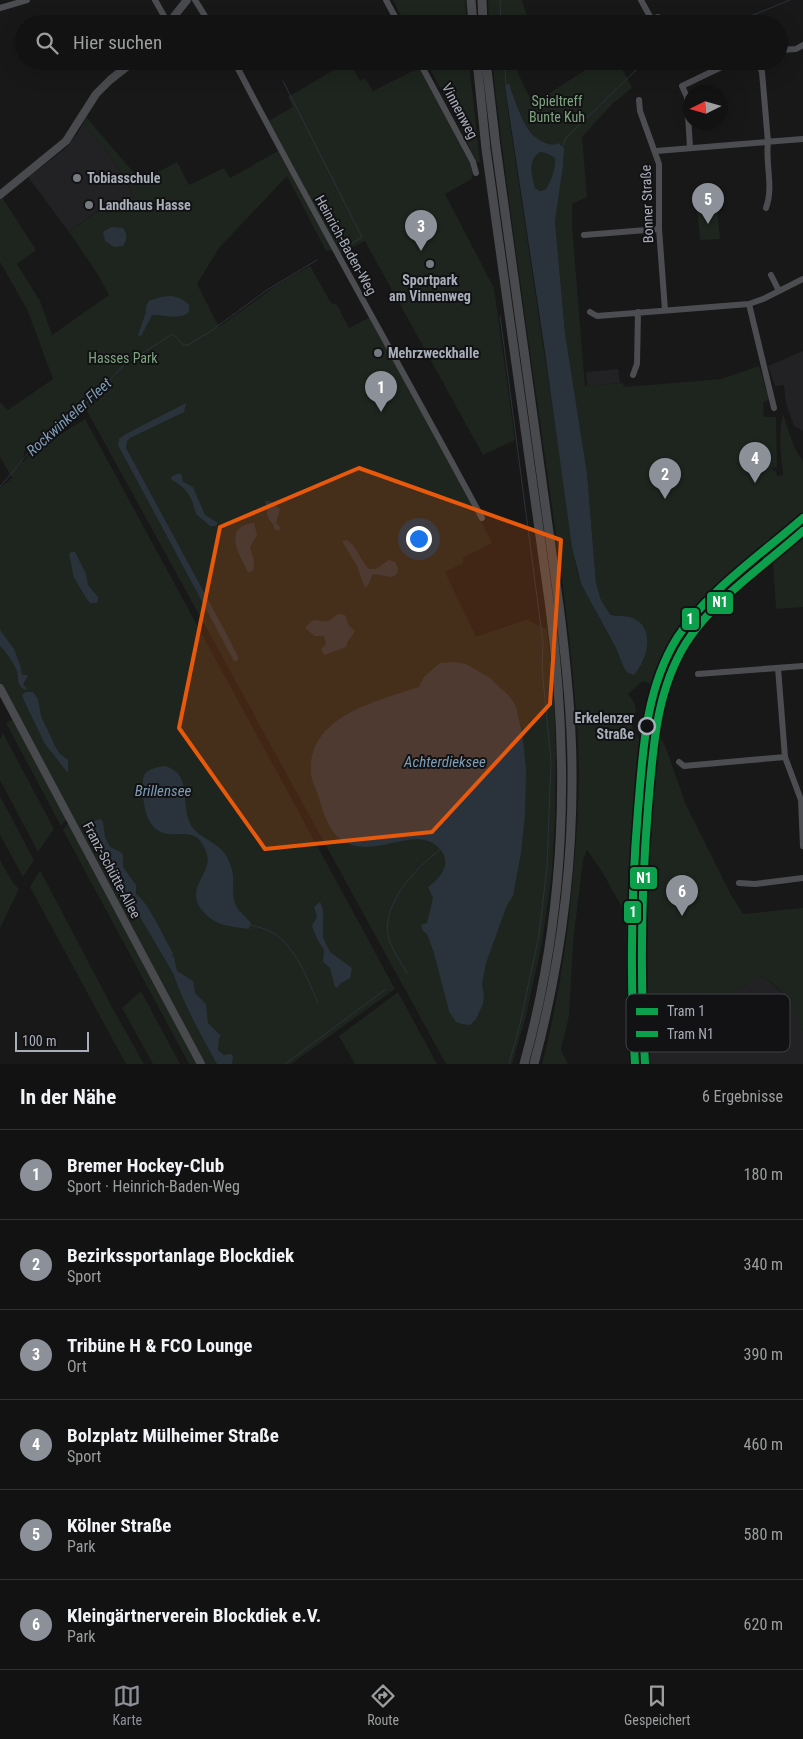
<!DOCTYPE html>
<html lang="de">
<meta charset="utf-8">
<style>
:root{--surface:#121212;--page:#1b1b1b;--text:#f1f3f6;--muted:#9c9e9f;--line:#313232;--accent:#8c9099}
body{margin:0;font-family:"Roboto Condensed",sans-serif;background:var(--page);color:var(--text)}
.compass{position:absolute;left:683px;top:85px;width:45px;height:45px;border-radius:50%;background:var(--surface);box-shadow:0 5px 20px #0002;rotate:265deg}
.scale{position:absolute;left:15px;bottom:12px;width:74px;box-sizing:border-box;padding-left:5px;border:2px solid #a8aeb9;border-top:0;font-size:14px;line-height:18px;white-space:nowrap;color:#a8aeb9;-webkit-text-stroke:4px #121214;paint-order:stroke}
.you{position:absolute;left:418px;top:538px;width:18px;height:18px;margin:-12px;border:4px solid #fff;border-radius:50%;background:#1a73e8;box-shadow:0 0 0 8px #1a73e833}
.badge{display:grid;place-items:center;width:32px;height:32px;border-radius:50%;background:var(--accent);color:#fff;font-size:16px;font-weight:700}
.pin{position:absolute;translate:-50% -41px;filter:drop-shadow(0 1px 2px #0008)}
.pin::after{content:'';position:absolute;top:26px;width:18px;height:15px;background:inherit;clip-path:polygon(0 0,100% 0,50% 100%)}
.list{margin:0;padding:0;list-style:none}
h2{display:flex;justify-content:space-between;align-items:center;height:65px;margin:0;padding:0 20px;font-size:21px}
h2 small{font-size:16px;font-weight:400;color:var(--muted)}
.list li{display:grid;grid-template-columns:32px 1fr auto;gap:15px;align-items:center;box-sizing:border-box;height:90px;padding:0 20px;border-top:1px solid var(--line)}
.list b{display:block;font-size:19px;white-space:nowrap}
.list p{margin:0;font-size:16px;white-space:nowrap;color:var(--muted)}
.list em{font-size:16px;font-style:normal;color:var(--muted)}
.icon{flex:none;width:28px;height:28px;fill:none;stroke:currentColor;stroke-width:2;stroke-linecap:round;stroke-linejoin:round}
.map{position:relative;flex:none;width:803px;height:1064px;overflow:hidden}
.search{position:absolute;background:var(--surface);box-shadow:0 5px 20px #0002;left:15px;right:15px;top:15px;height:55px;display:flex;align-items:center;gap:12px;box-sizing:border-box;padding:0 18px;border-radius:28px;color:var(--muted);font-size:19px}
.sheet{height:605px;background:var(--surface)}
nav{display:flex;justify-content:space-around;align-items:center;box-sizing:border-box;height:70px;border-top:1px solid var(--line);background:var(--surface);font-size:14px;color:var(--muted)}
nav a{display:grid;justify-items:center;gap:2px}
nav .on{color:var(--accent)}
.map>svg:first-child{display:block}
</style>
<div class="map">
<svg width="803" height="1064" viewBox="0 0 803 1064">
<rect width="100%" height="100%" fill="#181818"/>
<path fill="#222224" d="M83,124L105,150L126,179L133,196L108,214L102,207L69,232L28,177L66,148L77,134Z
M803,351V430H801L794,426L786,404L784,385L775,386L768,366Z
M618,369L620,383L587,386L586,372Z
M803,516V527L733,584L695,621L677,649L662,679L653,704L649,727L651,729L648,766H646L645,775L638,891L636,941L637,1001L646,1048L755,979L763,977L769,981L782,993L796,1011L803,1031V1064H634L630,973L631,890L633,835L642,734L640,733L648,693H650L659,667L670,646L694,610L731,576Z"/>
<path fill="#1d251e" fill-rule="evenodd" d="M393,0H465L467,24H405Z
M488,0H522L529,24H489Z
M349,61L360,81L365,78L373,91L415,70L410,61H416L470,163L473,171L472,179L445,194L494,288L515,440L483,455L365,241L340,254L268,121L293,107L288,97Z
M426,61H469L480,162H476L459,124Z
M492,61H517V71L533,104L599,61H616L624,72L632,88L612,104L582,137L587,197L572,204V227L585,386L622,383L625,387L710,380L721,379L759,366L769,399L763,403L764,417H775L776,419L777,467L772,468L773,471H776L777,476L783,475C781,455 778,434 783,414L794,447L803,461V516L731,576L694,610L670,646L652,684L643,681L628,694C638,705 637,713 632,726L641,742L633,835L631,890L630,973L634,1064H630L627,1029L626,914L601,870L587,850L583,860L573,943L569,1016L561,1050L568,1064H542C559,998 569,931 574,864C578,823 580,782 578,742C573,649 559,557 546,464C527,330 507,196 492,61ZM509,84C517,104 527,147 556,145L564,157L555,221L565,333L587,473L596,583L601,600L610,614L632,618L644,659L638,671L624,668L616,648L581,584L577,571L509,118L505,86Z
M86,117L134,173L139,182L177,162L189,185L224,168L230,178L278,151L332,250L326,251L287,176L219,248L197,284L219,327L277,285L310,266L331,303L337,305L349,328L370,317L469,497L492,543L463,558V563L445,572L476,637L528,619L529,621L547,629L554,699L556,758L555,816L552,872L542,942L526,1016L512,1064H446L86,409L68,421L69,424L25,450L22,463L31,453L85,419L395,989L291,1064H204L0,683V488L12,478L0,457V402L8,410L53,379L27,309L0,262V199L2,197L36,250L17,264L40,301L52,335L109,295L97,273L69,232L103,207L108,214L133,196L126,179L105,150L83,124Z
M540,152L546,153L555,158C556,168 552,181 546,189L539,191L535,188C532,174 527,161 540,152Z
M717,208L720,239L700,240L697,209Z
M803,539V607L776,609L773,563Z
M14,719L67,818L61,826L6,723Z
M651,729H656L666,748L686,805L730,893L743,914L803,908V1031C795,1010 784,988 763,977L755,979L646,1048L639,1049C635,954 639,860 646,765H648Z
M3,733L54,829L38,852L0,780V739Z
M0,796L34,860L23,877L0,835Z
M69,822L199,1064H189L63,830Z
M0,860L13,883L19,889L0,928Z
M40,870L113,1009L144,1064H126L30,887Z
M141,991L180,1064H153L122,1008Z
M398,992L437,1064H355L339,1036Z"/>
<path fill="#2a333b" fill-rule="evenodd" d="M509,83C514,98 519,114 527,127C532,137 549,149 559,143L560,145L564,148L563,166L555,221L565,333L587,473L596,583L601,600L610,614C617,617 625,615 633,618C656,628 647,661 634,675L628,673L624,668L616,648L581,584L572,547L544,345L505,86ZM540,152L546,153L555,158C556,168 551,181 546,189L540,191L535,188C532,175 527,161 540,152Z
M111,227L123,228C128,235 127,240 123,246L114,247L105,241L103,232Z
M171,296C179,297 183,299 189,305V312C179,321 165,314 152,315L141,336L138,335L146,312V306L149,301L161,297Z
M186,403L184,412L130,438L127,441L126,448L227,635L238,657V660L236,661H234L118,445L119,439L126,434Z
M177,474H181L183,482L193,487L205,515L218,523L216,526H210L196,514C192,497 188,489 172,480L171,477Z
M265,501H270L280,509L276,523L280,527L279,531L274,529L273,524L268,518Z
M254,523L257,535L250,547L254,561L253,571L248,572C239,555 222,526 254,523Z
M347,540C358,547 360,561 369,569H376L389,560L395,562L398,568L397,574L392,577L373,574L368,585L365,588L357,566L342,541Z
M71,552H75L86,574L88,585L98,597L97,603H90C87,600 74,578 73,575C72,568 71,561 69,554Z
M338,614L345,615L349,626L355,631L348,641L346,647L324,655L321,649L326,644L324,636H315L306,629V627C315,615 317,623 328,621C331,620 335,616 338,614Z
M0,630L14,649L20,665L22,675H28L23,685L27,688L25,690C16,685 19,679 17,671C14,663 6,652 0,646Z
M454,662L466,664L490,678L509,696L516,706L523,739L526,771L525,815L521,853L513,896L507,905L486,963L482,984L484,995L483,1004L476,1019L470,1025L462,1024L456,1022L449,1011L434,953L427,934L423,931L421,925L427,923L433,898L428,887C440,878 453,864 440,849C416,822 374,862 342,840C328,831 322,809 318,794C315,787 311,779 311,772C308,716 377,701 419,687L424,677L440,663Z
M26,692H33L38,699L41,716L55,746L60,754L68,760V773L45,744L26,705L22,695Z
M165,766C192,774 181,800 189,821C195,838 219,841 227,857C230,863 232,869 233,875C234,886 231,899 238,909C242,914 247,918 251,923L249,929C228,926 212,926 199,906C196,901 195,894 197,888C204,869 215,863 201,842C194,831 180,835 169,834C145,832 142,801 143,782C143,769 154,768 165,766Z
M100,819L103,822L105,837L110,847L121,852L123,855V867L136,885V894C149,903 164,938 173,953L172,956L174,957L177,971L193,981L195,993L206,1004L208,1023L221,1036L219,1038L218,1050L224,1055L231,1054L233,1057L232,1064H217C201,1035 184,1005 173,973L117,878L92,830V822Z
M320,902C326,913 322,924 323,936C324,942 328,946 330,952L352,968L350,978L340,984L337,988L335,987L330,968L323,962L324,950L317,939L312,926L317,917L314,907Z"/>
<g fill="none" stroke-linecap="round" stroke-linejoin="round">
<path stroke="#2a333b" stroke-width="1" d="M500,0L501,24
M731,24L790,0
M504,61L506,85
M283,81L362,237L341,250
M562,147L566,138L571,133L635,71L652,61
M500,316L541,627L543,645L542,668L551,761L547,867L539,935L520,1024L509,1064
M0,487L33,447L102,390L114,375L125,364L173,334L184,345H188L211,331L267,290L317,260
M250,925C258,927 267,929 273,933C294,944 309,982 318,1003
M407,973C402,963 394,953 390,942C377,908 416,867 441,849
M285,1064L386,989"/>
<path stroke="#4c4d51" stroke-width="6" d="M155,0L168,23
M195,0L210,24
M386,0L399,24
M641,0L653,22
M0,8L27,0
M654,24V19L658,17L661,19L662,24
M779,50L796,49L803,45
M234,61C314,215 400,365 482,518
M419,61L473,162L476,173
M757,61L762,72L768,142C765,164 774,186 766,208
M639,100L640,111L659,164V229L665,310
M690,148L687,97L682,86L734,61
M656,151L803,139
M584,235L659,229
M771,275L779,291
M749,304L774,408
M590,312L597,316L749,304L763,299L803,279
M633,375L637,364L638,312
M778,668L785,757L801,800L803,846
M698,674L803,666
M679,762L684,766L785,757
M739,883L755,884L803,878"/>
<path stroke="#494a4d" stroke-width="8" d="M168,24L187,0
M0,195L66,141L96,94L110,80L134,61
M0,688L201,1064"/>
<path stroke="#494a4d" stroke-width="9" d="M471,0L473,24
M482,0L483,24
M477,61L486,149L550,608C570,764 566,912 524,1064
M486,61L496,147L559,605C566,660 572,715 572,771C573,869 559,970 534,1064"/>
<defs>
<path id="tram-1" d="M635,1064C630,979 631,895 638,810C643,751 645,690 677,638C706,592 762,554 803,518"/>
<path id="tram-2" d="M645,1063C640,978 641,893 648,807C653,751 655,693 686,643C714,599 764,566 803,531"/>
</defs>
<use href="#tram-1" stroke="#121214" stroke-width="11"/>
<use href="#tram-2" stroke="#121214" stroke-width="11"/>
<use href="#tram-1" stroke="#0da04c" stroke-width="8"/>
<use href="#tram-2" stroke="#0da04c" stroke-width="8"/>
</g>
<path fill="#e8590c" fill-opacity="0.2" stroke="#e8590c" stroke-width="4" stroke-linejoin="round" d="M359,468L561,540L550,704L432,832L265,849L179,728L220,527Z"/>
<g fill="#767a81" stroke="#121214" stroke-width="2">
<circle cx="77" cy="178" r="5"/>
<circle cx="89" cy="205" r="5"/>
<circle cx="430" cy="264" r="5"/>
<circle cx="378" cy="353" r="5"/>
</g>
<circle fill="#121214" stroke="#a8aeb9" stroke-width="2.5" cx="647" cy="726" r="8"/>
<g text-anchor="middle" stroke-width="4" stroke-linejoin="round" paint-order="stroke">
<g font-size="14" fill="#7fa580" stroke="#121214">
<text x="557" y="106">Spieltreff<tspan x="557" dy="16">Bunte Kuh</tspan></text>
<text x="123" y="363">Hasses Park</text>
</g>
<g font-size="14" fill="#a8aeb9" stroke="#121214">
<text transform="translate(460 111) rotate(62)" y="5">Vinnenweg</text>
<text transform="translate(647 204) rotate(-92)" y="5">Bonner Straße</text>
<text transform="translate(346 245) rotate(61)" y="5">Heinrich-Baden-Weg</text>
<text transform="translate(112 870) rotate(62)" y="5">Franz-Schütte-Allee</text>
</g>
<g font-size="14" font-weight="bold" fill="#a8aeb9" stroke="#121214" text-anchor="start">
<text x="87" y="183">Tobiasschule</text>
<text x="99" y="210">Landhaus Hasse</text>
<text x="430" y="285" text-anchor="middle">Sportpark<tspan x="430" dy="16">am Vinnenweg</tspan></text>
<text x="388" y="358">Mehrzweckhalle</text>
</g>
<g font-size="14" font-weight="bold" fill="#a8aeb9" stroke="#121214" text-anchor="end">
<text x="634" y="723">Erkelenzer<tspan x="634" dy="16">Straße</tspan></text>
</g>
<g font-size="15" font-style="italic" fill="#7e9db6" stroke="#121214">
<text transform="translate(69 417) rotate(-42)" y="5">Rockwinkeler Fleet</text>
<text x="445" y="767">Achterdieksee</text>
<text x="163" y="796">Brillensee</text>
</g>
</g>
<rect x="626" y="994" width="164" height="58" rx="8" fill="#121214" stroke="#3f4146" stroke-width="1"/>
<rect x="636" y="1008" width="22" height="7" fill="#0da04c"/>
<rect x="636" y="1031" width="22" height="6" fill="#0da04c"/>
<g font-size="14" fill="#a8aeb9">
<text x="667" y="1016">Tram 1</text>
<text x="667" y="1039">Tram N1</text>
</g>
<g stroke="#121214" stroke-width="2">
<rect x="706" y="591" width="28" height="24" rx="5" fill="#0da04c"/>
<rect x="681" y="607" width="19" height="24" rx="5" fill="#0da04c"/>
<rect x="629" y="866" width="29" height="24" rx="5" fill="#0da04c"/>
<rect x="623" y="900" width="19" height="24" rx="5" fill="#0da04c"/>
</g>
<g font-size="14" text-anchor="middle" font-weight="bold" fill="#fff">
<text x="720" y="607">N1</text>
<text x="690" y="624">1</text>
<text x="644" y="883">N1</text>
<text x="633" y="917">1</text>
</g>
</svg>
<svg class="compass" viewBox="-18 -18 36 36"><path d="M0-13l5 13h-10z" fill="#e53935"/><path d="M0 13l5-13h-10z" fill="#9c9e9f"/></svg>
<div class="scale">100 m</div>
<div class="you"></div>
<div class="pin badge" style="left:381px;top:412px">1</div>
<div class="pin badge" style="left:665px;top:499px">2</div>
<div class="pin badge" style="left:421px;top:251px">3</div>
<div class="pin badge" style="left:755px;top:483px">4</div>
<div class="pin badge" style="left:708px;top:224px">5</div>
<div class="pin badge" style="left:682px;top:916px">6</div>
<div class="search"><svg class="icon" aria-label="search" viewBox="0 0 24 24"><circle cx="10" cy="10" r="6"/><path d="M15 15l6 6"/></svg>Hier suchen</div>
</div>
<section class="sheet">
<h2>In der Nähe<small>6 Ergebnisse</small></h2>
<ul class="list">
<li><span class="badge">1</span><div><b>Bremer Hockey-Club</b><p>Sport · Heinrich-Baden-Weg</p></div><em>180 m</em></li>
<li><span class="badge">2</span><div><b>Bezirkssportanlage Blockdiek</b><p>Sport</p></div><em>340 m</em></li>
<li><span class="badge">3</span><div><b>Tribüne H &amp; FCO Lounge</b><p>Ort</p></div><em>390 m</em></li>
<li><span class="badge">4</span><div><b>Bolzplatz Mülheimer Straße</b><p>Sport</p></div><em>460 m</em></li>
<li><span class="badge">5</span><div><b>Kölner Straße</b><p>Park</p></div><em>580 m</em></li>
<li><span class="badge">6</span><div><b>Kleingärtnerverein Blockdiek e.V.</b><p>Park</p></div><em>620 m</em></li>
</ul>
</section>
<nav>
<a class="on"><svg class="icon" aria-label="map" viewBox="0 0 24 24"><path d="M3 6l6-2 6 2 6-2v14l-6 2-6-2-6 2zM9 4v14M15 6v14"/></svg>Karte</a>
<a><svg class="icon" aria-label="directions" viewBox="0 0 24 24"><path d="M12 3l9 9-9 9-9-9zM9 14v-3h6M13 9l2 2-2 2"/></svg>Route</a>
<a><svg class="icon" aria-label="saved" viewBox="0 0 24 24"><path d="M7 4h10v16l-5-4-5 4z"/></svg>Gespeichert</a>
</nav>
